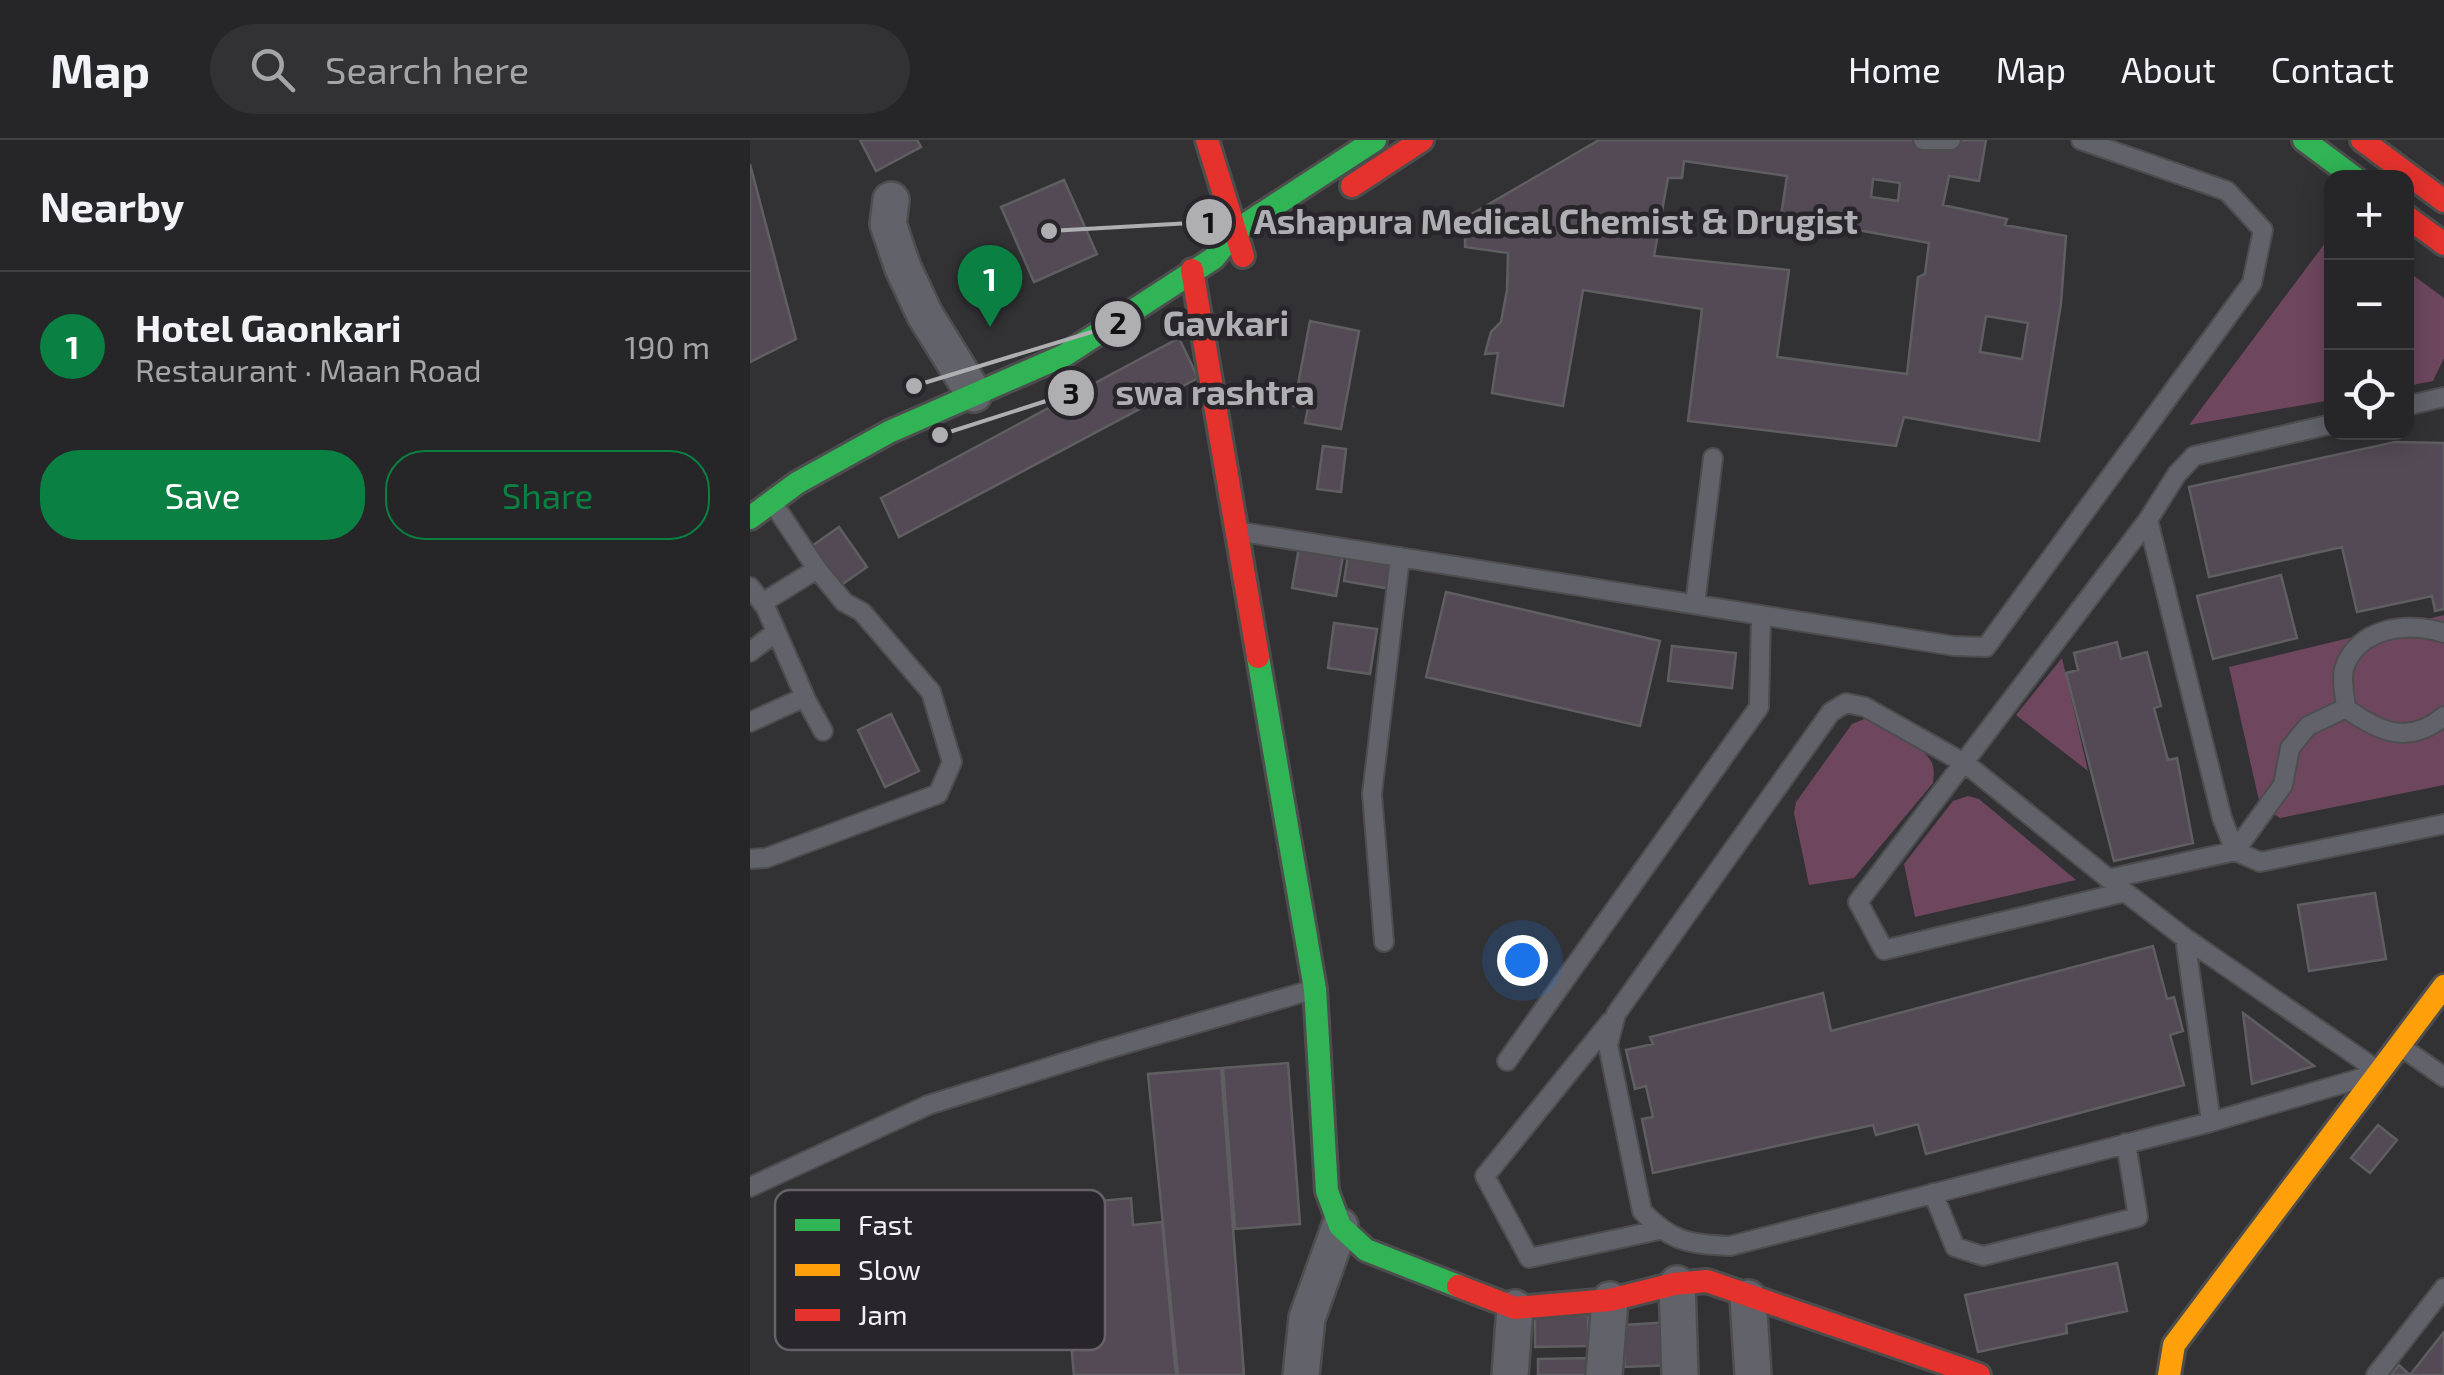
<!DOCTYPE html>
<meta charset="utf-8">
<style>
:root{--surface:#262527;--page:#323133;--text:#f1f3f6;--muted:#a4a5a7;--line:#424244;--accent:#0b8043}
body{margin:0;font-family:"Exo 2",sans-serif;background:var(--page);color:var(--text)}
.controls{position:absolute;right:30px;top:30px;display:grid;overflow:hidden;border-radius:20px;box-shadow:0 5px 25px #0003}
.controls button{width:90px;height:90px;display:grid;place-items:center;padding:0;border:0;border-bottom:2px solid var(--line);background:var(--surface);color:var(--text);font:50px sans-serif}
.you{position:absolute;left:772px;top:820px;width:35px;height:35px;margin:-25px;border:8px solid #fff;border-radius:50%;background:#1a73e8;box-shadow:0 0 0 15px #1a73e833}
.badge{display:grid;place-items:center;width:65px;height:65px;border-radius:50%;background:var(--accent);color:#fff;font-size:32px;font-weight:700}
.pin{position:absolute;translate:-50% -82px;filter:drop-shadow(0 2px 5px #0008)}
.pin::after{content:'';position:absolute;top:52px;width:35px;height:30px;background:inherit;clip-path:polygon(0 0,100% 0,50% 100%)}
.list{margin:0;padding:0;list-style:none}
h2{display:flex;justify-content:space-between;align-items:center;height:130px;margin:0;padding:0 40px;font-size:42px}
h2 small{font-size:32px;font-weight:400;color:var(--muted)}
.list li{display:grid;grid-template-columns:65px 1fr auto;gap:30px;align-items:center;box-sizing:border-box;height:150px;padding:0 40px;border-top:2px solid var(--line)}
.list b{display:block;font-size:38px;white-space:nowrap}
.list p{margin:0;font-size:32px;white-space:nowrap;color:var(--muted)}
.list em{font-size:32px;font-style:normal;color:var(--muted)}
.actions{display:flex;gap:20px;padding:30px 40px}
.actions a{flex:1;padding:22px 0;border:2px solid var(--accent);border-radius:40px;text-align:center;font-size:35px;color:var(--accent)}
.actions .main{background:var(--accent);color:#fff}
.icon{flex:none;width:55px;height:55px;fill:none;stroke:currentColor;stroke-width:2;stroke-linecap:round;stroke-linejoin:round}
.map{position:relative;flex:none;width:1694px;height:1235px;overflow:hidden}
header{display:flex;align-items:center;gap:60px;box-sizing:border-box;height:140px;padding:0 50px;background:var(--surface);border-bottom:2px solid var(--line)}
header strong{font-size:48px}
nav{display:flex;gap:55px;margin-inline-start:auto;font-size:35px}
.search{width:700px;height:90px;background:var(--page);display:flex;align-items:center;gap:25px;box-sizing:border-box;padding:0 35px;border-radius:55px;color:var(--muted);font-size:38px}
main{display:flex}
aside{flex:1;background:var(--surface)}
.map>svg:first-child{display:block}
</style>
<header>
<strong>Map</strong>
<div class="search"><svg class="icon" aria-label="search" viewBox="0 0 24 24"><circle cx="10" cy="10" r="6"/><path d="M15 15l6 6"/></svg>Search here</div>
<nav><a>Home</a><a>Map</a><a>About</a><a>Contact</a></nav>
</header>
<main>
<aside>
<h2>Nearby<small></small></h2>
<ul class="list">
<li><span class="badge">1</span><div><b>Hotel Gaonkari</b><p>Restaurant · Maan Road</p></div><em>190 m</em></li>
</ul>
<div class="actions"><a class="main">Save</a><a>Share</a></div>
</aside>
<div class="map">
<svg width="1694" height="1235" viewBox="0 0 1694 1235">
<rect width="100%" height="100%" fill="#323134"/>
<path fill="#6e475f" d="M1581,95V260L1439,285Z
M1656,130L1694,158V218L1683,241L1657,246Z
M1694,475V645L1530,678L1510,665L1479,527Z
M1312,518L1338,631L1266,575Z
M1114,579C1130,582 1170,605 1179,618C1185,626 1184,634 1183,643L1104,738L1059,745L1044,673L1046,662L1102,584Z
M1218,656L1229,659L1326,740L1165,777L1154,724L1203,661Z"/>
<path fill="#544a56" stroke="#5f5e60" stroke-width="2.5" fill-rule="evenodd" d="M110,0H167L171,7L126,31Z
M849,0H1236L1229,41L1199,36L1193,65L1257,79L1255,85L1316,96L1311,163L1289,301L1154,277L1146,306L938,281L952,169L833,150L813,266L742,253L748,213L735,214L741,192L751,182L757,150L758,113L715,107V78ZM934,21L1037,36L1031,76L1179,103L1175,134L1168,137L1157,234L1027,217L1039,130L904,116L918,38H932ZM1123,39L1150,43L1148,61L1121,57ZM1236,176L1278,183L1272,219L1230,212Z
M0,24L46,199L0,222Z
M314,40L347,114L284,142L251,67Z
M560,181L609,191L591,289L555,283L558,268L544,266Z
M429,198L448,238L149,397L131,358Z
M1645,302L1694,303V469L1685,471L1682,456L1607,472L1592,407L1459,437L1439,347Z
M573,306L596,309L591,352L567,349Z
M89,387L117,427L87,448L59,408Z
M550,402L594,410L586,456L542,448Z
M598,415L646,422L641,449L594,441Z
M1531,435L1547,498L1463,519L1447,456Z
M696,452L910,501L890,586L676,537Z
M584,483L627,489L620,534L578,528Z
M1367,502L1371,519L1397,512L1411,566L1404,568L1418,620L1427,618L1443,703L1364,721L1316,533L1328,530L1324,513Z
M922,506L986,513L982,548L918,541Z
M141,574L169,631L135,647L108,590Z
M1625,753L1636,819L1559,831L1548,765Z
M1403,806L1417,859L1424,857L1433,891L1420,895L1434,945L1176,1014L1168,984L1126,995L1123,985L903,1033L892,979L903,977L896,946L885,949L876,910L903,904L900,897L1073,853L1081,891Z
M1493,873L1564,926L1502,944Z
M538,923L550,1084L485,1089L473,928Z
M471,928L494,1235H428L398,934Z
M1628,985L1647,1000L1620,1033L1601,1018Z
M381,1058L383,1085L412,1082L426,1235H324L308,1065Z
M1367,1123L1377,1171L1316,1184L1317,1193L1228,1212L1215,1155Z
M838,1175V1206L785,1207V1176Z
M921,1182L923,1225L875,1227L873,1185Z
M1694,1192V1235H1641L1649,1225L1660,1235Z
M843,1218L844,1235H788V1219Z"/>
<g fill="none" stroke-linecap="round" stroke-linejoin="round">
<defs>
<path id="lane" d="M1173,0H1201
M1656,266L1694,257
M1582,284L1444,316L1427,334L1398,380L1108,762L1134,810L1375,752L1435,798L1630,932
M1398,380L1472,678L1485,711L1510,722L1694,684
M492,392L1204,506L1236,507L1502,143L1513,90L1477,51L1331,0
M0,447L15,466L55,557L0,582
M12,463L67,429
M945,464L963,318
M1694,493C1659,481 1607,487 1594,529C1591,540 1595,556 1596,568C1630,593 1660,605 1694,576
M0,512L26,492
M54,556L73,591
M0,719L16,718L188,654L202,622L181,552L112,472L94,462L67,429L25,366
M1358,739L1485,711L1533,645L1540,608L1558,586L1596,568
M1375,752L1216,624L1115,567L1096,563L1081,572L866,874L858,905L892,1071C921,1102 939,1104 980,1106L1461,982L1612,938
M1435,798L1461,982
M634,802L622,654L650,417
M860,882L735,1036L779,1118L909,1090
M1650,906L1694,937
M757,921L1009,567L1011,475
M0,1047L178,965L351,911L565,849
M1183,1053L1205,1107L1233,1116L1388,1077L1376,1003
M1626,1235L1694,1148"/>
<path id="street" d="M141,60L138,84L153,128L175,175L224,254
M927,1144L930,1235
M998,1158L1003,1235
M551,1235L557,1178L590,1086
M760,1235L765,1168
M854,1235L860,1160"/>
<path id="fast" d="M1554,0L1605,38
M0,378L47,343L139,292L315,215L464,118L484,93L499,82L625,0
M508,517L565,849L577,1051L590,1086L616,1110L708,1146"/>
<path id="slow" d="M1419,1235L1424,1205L1694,846"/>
<path id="jam" d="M457,0L493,116
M1612,0L1694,61
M602,46L672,0
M1656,76L1694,104
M442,130L508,517
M708,1146L765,1168L860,1160L924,1144L957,1141L1229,1235"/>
</defs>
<use href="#lane" stroke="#4d4d4e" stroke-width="22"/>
<use href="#street" stroke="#4d4d4e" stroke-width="40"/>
<use href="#fast" stroke="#4d4d4e" stroke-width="28"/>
<use href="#slow" stroke="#4d4d4e" stroke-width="28"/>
<use href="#jam" stroke="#4d4d4e" stroke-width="28"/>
<use href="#lane" stroke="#62626b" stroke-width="18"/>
<use href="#street" stroke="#62626b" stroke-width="35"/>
<use href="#fast" stroke="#30b455" stroke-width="22"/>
<use href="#slow" stroke="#ff9f0a" stroke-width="22"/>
<use href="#jam" stroke="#e5322d" stroke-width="22"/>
</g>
<rect x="25" y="1050" width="330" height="160" rx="15" fill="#28262b" stroke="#656368" stroke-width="2.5"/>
<rect x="45" y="1079" width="45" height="12" fill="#30b455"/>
<rect x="45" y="1124" width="45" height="12" fill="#ff9f0a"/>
<rect x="45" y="1169" width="45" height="12" fill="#e5322d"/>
<g font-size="28" fill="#f2f1f5">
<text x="108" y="1095">Fast</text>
<text x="108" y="1140">Slow</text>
<text x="108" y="1185">Jam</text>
</g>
<path fill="none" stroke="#afaeb1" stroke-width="4" d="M299 91L459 82M164 246L368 184M190 295L321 253"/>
<g fill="#afaeb1" stroke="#28262b" stroke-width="4">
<circle cx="299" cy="91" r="10"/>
<circle cx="164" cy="246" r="10"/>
<circle cx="190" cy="295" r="10"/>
<circle cx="459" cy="82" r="25"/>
<circle cx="368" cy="184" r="25"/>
<circle cx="321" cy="253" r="25"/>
</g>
<g font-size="30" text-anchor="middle" font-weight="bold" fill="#111">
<text x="459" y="93">1</text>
<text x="368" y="194">2</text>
<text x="321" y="264">3</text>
</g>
<g font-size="35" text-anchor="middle" font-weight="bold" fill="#afaeb1" stroke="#28262b" stroke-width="9" stroke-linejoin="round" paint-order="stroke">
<text x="806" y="94">Ashapura Medical Chemist &amp; Drugist</text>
<text x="476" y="196">Gavkari</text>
<text x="465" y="265">swa rashtra</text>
</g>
</svg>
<div class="controls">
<button>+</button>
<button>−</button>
<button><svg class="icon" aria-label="locate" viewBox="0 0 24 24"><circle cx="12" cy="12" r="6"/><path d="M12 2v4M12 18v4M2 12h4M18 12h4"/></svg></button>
</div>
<div class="you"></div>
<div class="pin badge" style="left:240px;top:187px">1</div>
</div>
</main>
